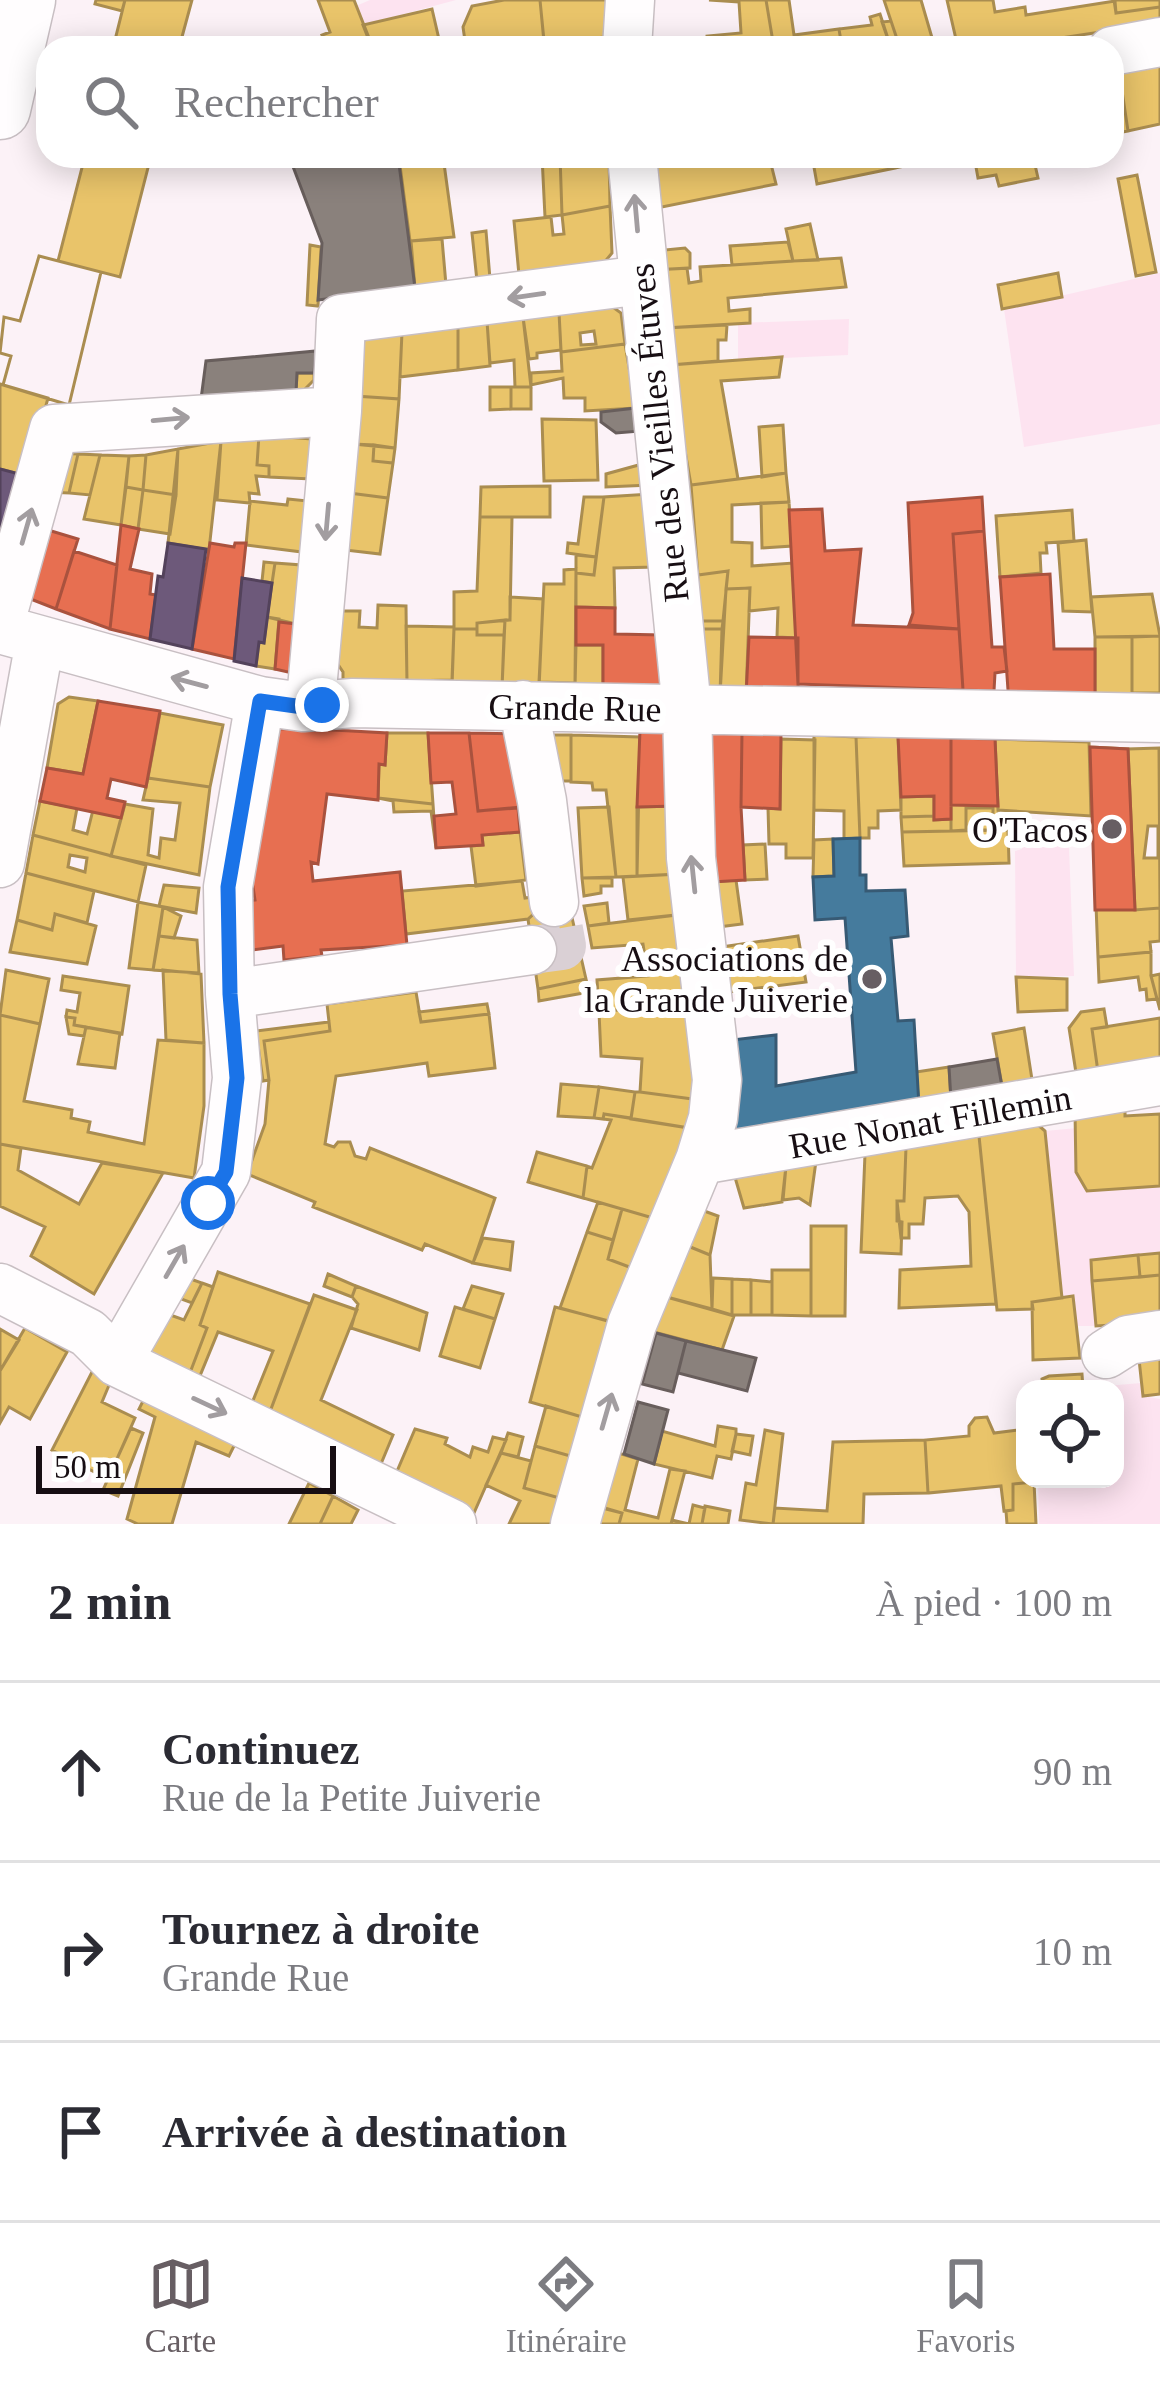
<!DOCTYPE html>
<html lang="fr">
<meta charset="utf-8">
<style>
:root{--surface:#fff;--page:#f7f7f7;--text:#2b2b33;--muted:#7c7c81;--line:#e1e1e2;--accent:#675e63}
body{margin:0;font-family:"Times New Roman",serif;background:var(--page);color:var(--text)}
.controls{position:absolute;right:36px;bottom:36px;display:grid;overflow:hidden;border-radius:24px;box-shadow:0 6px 30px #0003}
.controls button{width:108px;height:108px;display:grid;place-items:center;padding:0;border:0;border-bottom:3px solid var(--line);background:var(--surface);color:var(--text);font:60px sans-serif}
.scale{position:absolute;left:36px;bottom:30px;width:300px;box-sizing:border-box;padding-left:12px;border:6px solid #170e13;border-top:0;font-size:33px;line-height:42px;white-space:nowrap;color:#170e13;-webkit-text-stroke:9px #fff;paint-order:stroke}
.stop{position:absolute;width:36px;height:36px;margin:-27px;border:9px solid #1a73e8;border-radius:50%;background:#fff}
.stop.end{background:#1a73e8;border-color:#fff;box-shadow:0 3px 12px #0008}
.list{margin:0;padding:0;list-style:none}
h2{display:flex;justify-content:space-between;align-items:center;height:156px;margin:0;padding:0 48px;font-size:51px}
h2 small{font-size:39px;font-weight:400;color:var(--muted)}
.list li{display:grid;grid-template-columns:78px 1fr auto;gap:36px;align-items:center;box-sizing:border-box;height:180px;padding:0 48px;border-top:3px solid var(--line)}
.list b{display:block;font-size:45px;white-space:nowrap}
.list p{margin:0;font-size:39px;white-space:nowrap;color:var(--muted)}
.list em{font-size:39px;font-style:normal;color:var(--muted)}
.icon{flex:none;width:66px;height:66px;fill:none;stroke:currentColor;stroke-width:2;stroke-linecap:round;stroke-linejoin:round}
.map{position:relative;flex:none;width:1160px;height:1524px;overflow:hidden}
.search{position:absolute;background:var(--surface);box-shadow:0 6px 30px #0003;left:36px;right:36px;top:36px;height:132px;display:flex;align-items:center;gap:30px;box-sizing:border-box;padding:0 42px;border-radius:36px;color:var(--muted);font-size:45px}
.sheet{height:696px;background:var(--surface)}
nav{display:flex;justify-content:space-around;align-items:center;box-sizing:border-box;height:168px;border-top:3px solid var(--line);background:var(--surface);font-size:33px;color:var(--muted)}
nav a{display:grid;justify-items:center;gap:6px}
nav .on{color:var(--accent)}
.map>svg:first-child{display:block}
</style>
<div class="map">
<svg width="1160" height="1524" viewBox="0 0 1160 1524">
<rect width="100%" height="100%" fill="#fcf2f7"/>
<path fill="#fde3f0" d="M370,0H456L363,25L356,6Z
M1160,273V424L1024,447L1004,309Z
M849,319L848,355L738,360V323Z
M1021,820L1068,822L1074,976L1016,977L1015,851L1022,849Z
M1077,1128L1076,1172L1087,1191L1160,1186V1253L1091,1261L1096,1326H1075L1062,1298L1045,1131Z
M1141,1383L1143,1396L1160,1399V1524H1039L1038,1479H1115V1389L1083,1388Z"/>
<path fill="#e9c46a" stroke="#aa8d50" stroke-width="3" fill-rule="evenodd" d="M96,0H125L122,11L95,4Z
M125,0H192L179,48H113Z
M318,0H354L371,43L353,48H328L322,35L330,32Z
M540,0H609L607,37L544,41Z
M540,0L544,42L466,48L463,27L472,6L504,0Z
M709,0H766L774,48H707V36L741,33L739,2Z
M766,0H789L794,35L839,29L842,48H774Z
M884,0H921L935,48H900Z
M947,0H993L995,12L1025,7L1026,15L1115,1L1116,13L1160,7V23L1028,43L958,48Z
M1160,0V7L1116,13L1114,0Z
M432,9L441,48H372L363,25Z
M880,14L891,48H842L839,29L872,25L870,17Z
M891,21L900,48H891L882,22Z
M607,37V48H528V45Z
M1160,55V124L1128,131L1118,64Z
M1118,64L1128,131L1112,134V65Z
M85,156H151L120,277L58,261Z
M443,156L454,237L410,241L399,158Z
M542,156H560L562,215L545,217Z
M560,156H609L610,206L562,215Z
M769,156L776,184L652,209L650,169L661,157Z
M812,156H892L895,168L817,184Z
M892,156H953L895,168Z
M974,156H1033L1038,178L999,186L996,175L978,178Z
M1137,175L1156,272L1136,276L1118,179Z
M610,206L612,253L603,264L519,275L514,221L551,217L553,235L564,234L562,215Z
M810,224L818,260L793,261L786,229Z
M486,231L490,279L477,281L472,233Z
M442,239L446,285L415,288L411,241Z
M788,242L793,261L732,265L730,246Z
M310,245L321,247L318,306L307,305Z
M685,248L690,253V268L654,270V251Z
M39,256L101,272L69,405L3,385L11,356L0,353L4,317L20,321Z
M39,256L101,272L69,405L3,385L11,356L0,353L4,317L20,321Z
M841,258L846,287L728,298L729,311L750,309V323L664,328L654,270L687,268L689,283L701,281L700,267Z
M1058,273L1062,297L1002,309L998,285Z
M610,305L621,313L625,344L561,352L559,312ZM594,331L596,344L581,345L580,333Z
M559,312L561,350L537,353V358L529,359L523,317Z
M523,317L531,387H515L514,360L490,363L487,321Z
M487,321L490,366L458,370V325Z
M458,325V370L400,377L402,332Z
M727,325L726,340H718V361L670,365L664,328Z
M402,332L399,399L355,396L358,348L368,336Z
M625,344L636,408L585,411V398H564L563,378L531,385V373L562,371L561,352Z
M782,357L779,377L721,381L738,479L691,485L670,365Z
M297,373H314V380L303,391L296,392Z
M0,384L48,398L27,476L0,469Z
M490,387H511V409L490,410Z
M511,387H531V409H511Z
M355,396L399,399L395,448L352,444Z
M542,419L596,420L598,480L544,481Z
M783,425L786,473L762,477L759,427Z
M259,435L257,465L269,466V477L256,476L259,494L249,493L250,503L217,500L221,441Z
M259,435L312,439L311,479L269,477V466L257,465Z
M221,441L209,550L168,543L178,449Z
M352,444L374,445L373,461L393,463L388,498L349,493Z
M374,445L395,448L393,463L373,461Z
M178,449L176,495L143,490L146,455Z
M57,453L78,454L69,493L47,492Z
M78,454L100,455L90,495L69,493Z
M100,455L129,456L121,525L84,519Z
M146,455L143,490L126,487L129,456Z
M646,463L650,485L606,487V474Z
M786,473L789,502L732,505V542L752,543V566L793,563L798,638L777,637L778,608L749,611L750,588L726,589L728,571L698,575L691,485Z
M550,486V517H480L481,487Z
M126,487L143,490L138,529L121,525Z
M143,490L176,495L170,534L138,529Z
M349,493L388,498L380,554L345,550Z
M650,494L656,567L614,568L615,608L576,607V573L594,575L604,497Z
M584,497H604L596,557L567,553L568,543L578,544Z
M288,499L308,501L302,552L246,545L250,501L287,505Z
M789,502L792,546L762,548L761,503Z
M1072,510L1074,541L1046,543L1047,553H1040L1041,573L1000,577L996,516Z
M480,517H512L510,620L477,623V629H454V592L477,591Z
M1086,540L1092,612L1063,611L1058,543Z
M576,555L596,557L594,575L576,573Z
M264,562L275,563L272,583L262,581Z
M275,563L301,565L296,624L267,617Z
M576,569L575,683L539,682L544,584H564V570Z
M728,571L723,621H698V575Z
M750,588L746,696L720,695L726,589Z
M1152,594L1160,636L1095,637L1091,597Z
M510,597L543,599L539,689L502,688L505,620H510Z
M378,605L406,606L407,686L343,681V672L333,657L338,611H360L359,627L377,628Z
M267,617L279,619L275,669L256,666L259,642L264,643Z
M505,620L504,635H477V623Z
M698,621H723L722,629H698Z
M406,626L454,627L452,680L407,681Z
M454,629H477V635H504L502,688L452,687Z
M698,629H722L720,695L698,693Z
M1160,636V693H1132V637Z
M1095,637H1132V704L1095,703Z
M576,645H603V689L575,688Z
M69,697L98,701L83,774L47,768L58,704Z
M160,713L223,725L210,787L148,778Z
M387,733H428L433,804L378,798L379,764L385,765Z
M539,735H571V781H548Z
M571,735L640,737L637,876L616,877L606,790H593L592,783L571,782Z
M814,735L856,737L860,838L844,839V811L814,810Z
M898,736L901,810L878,811V828H869V838H860L856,737Z
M951,738L995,739L999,830H993V808H966V830L951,831Z
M781,739L815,740L813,858H786V844H769L768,808L780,809Z
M995,739L1089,742L1091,816L998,810Z
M1090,747L1128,749L1135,910L1160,908V941L1150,942L1151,952L1098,957Z
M1159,748L1160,908L1135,910L1128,749ZM1148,826H1158V858H1144Z
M148,778L210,787L199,875L111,856L125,804L153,809L148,855L159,858L161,838L175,840L180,803L143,800Z
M934,796V816L901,817V797Z
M378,798L433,804L436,848L431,811L394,812L393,801Z
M40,801L77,808L73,830L87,834L93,810L121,818L111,856L33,835Z
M677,806L679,874L637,876V807Z
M609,807L616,877L582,878L578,808Z
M966,808H993V830H966Z
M934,816V820L951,819V831L902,832L901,817Z
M1008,830L1009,863L904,866L902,832Z
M520,832L526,880L476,886L471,846L483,845L482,835Z
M33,835L146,865L138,902L26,873ZM70,855L87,858L85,872L68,867Z
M833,839L834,876L813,877L814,840Z
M765,844L767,879L745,880L743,845Z
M26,873L94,891L87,923L55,914L52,930L17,920Z
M680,874L685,914L628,920L623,877Z
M582,878H612V886H601V893L584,896Z
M736,880L742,924L718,927L712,882Z
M522,881L525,898L547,895V902L528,919L406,934L402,891Z
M164,885L199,888L196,913L159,906Z
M568,900L586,979L538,989L528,919L547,902Z
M138,902L163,907L153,970L129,968Z
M607,903L609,923L588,926L584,906Z
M163,907L181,916L174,938L159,936Z
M55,914L96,926L87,964L10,952L17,920L52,930Z
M685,914L699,1001L599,1012L597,980L648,976L643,944L592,948L588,926Z
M159,936L197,940L199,973L153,970Z
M798,936L806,982L728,992L721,947Z
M1151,952V976L1157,999L1147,1000L1146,989L1140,990L1138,977L1099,982L1098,957Z
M6,970L49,979L40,1024L0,1015Z
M163,970L201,974L204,1043L166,1040Z
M1160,974V1010L1151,976Z
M63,976L129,986L122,1034L74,1025L75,1018L66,1017L67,1010L77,1012L80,993L61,990Z
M1016,977L1067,979V1010L1018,1012Z
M586,979L589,992L539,1001L538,989Z
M416,992L421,1022L489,1014L495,1068L429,1076L427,1063L336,1076L325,1144L334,1147L338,1142H350L355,1156L366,1159L370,1148L495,1198L473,1263L425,1244L422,1250L313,1207L315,1202L247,1174L265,1124L269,1080L264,1041L330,1031L327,1004Z
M696,1002L700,1100L640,1092L642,1059L601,1056L599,1012Z
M487,1004L489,1014L421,1022L419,1012Z
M1104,1009L1107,1027L1092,1029L1098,1072L1077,1079L1069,1028L1081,1012Z
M0,1015L40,1024L24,1101L72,1110L71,1118L90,1122L88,1132L144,1144L158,1040L204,1043V1106L194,1178L0,1144Z
M66,1017L75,1018L74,1025L86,1027L84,1036L69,1034Z
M1160,1018V1064L1098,1072L1092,1029Z
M329,1022L330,1031L264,1041L269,1080L263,1081L256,1031Z
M86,1027L120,1033L115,1068L78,1064Z
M1024,1028L1033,1086L1003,1092L993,1034Z
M949,1067L951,1100L919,1106L916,1072Z
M561,1084L599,1087L594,1118L558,1116Z
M599,1087L635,1092L631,1118L604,1114L603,1119L594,1118Z
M635,1092H640L700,1100L689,1128L631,1119Z
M1125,1108V1116L1160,1114V1186L1087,1191L1076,1172L1075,1112Z
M604,1114L689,1128L653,1218L583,1198L587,1166L592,1168L611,1120L603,1119Z
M1037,1124L1045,1131L1062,1298L1032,1302L1033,1309L997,1310L979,1136Z
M979,1136L996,1304L899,1308L900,1270L971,1266L969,1212L958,1196L925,1198L923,1224H909V1238H901L897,1201H904L906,1147Z
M0,1144L21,1148L18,1170L79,1204L102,1163L163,1173L94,1294L31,1256L45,1227L0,1206Z
M906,1147L904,1201H897V1221L902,1222L901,1254L861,1252L865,1154Z
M537,1152L587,1166L583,1198L528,1182Z
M816,1161L810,1205L799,1198L783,1200L786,1166Z
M786,1166L782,1202L744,1208L734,1174Z
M598,1202L622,1209L613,1240L587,1232Z
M696,1208L718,1216L710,1255L683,1244Z
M622,1209L653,1218L632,1268L608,1259Z
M811,1226H846L845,1316H811Z
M587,1232L613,1240L608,1259L632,1268L618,1324L560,1308Z
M483,1238L513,1242L510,1270L473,1263Z
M683,1244L710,1255L712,1309L663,1296Z
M1160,1253V1275L1140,1277L1138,1255Z
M1138,1255L1140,1277L1092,1281L1091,1260Z
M772,1270H811V1316L772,1315Z
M218,1272L310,1304L268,1417L250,1408L273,1351L218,1332L197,1383L188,1378L207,1328L200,1325Z
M328,1274L356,1286L352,1297L324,1286Z
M1160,1275V1322L1096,1326L1092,1281Z
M182,1276L202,1283L192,1303L173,1296Z
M713,1278L732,1279V1315L712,1309Z
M732,1279L751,1280V1315H732Z
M751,1280L772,1282V1315H751Z
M202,1283L213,1287L200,1325L207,1328L188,1378L143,1356L162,1312L184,1320Z
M356,1286L427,1313L419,1350L351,1328L358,1304L352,1297Z
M472,1286L503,1294L495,1319L463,1309Z
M314,1295L357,1310L321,1400L393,1435L378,1471L268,1417Z
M663,1296L734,1316L722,1350L650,1331Z
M1073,1296L1080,1358L1033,1360L1032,1302Z
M455,1307L495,1319L480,1368L440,1356Z
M555,1307L617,1323L592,1420L530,1402Z
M25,1328L67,1352L30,1419L9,1407L0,1423V1371Z
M0,1329L19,1340L0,1371Z
M1160,1347V1394L1143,1396L1138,1350Z
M94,1368L112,1378L102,1402L135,1418L108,1479L52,1450Z
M1082,1374L1083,1389H1043L1042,1379L1049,1376Z
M146,1395L237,1440L229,1456L196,1442L172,1524H138L127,1519L155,1417L139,1409Z
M546,1406L592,1420L581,1459L535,1446Z
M987,1417L994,1433L1025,1429V1479H1034V1482L1013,1484V1510L1004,1511L1001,1486L928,1493L925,1440L969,1436V1426L975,1418Z
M718,1426L736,1429V1434L731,1459L717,1456L712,1478L654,1464L662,1431L715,1446Z
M131,1428L143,1433L118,1496L103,1490Z
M415,1429L447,1438L445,1444L470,1457L473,1447L488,1452L493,1437L506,1440L470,1522L392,1483Z
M765,1430L783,1434L773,1524L740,1520L746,1483L756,1485Z
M508,1433L523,1437L518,1457L501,1453Z
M736,1434L753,1436L750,1455L732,1451Z
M925,1440L928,1493L864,1494L863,1524H773L775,1508L827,1511L833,1442Z
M535,1446L581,1459L570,1501L524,1488Z
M615,1452L638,1459L625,1510L658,1518L670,1469L685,1471L671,1524H619L622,1513L598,1506Z
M501,1453L531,1461L524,1488L570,1501L564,1524H509L520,1501L486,1485Z
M1034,1482L1036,1524H1007L1006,1511L1013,1510V1484Z
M309,1483L333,1496L320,1524H289Z
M333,1496L358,1510L351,1524H320Z
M693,1505L705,1508L702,1524H671L672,1520L689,1524Z
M594,1506L622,1513L619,1524H589Z
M705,1506L730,1511L728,1524H702Z"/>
<path fill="#e76f51" stroke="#a9523e" stroke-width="3" d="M982,497L984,531L953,534L959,629L909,625L913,613L908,503Z
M822,509L825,551L861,549L853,625L959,629L963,690L798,684L789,510Z
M121,525L139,529L130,569L152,574L150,594L156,595L150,639L110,629Z
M38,527L78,539L56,609L28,598Z
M984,531L992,647H1004L1007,671L995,673L994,691L963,690L953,534Z
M210,543L234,547L235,543H246L234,659L192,649Z
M74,551L117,565L110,629L56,609Z
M1050,574L1054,649H1095V703L1009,704L1000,577Z
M576,607L615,608V634L662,635L667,675L655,690L603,689V645H576Z
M279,622L296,624L292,673L275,669Z
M749,637L798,638V697L746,696Z
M98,701L160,711L146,787L111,779L107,798L125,802L121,818L40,801L47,768L83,774Z
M297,728L387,733L385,765L379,764L378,800L327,794L318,864L311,862L313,881L400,872L407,945L321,950L322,956L284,960L283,946L252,950L244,902L255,900L253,887L244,888L276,736L280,729Z
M675,729L677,806L637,807L640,730Z
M699,730L742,732L741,807L745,880L712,882Z
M742,732L781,733L780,809L741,807Z
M428,733H469L478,811L518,808L520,832L482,835L483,845L436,848L434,816L456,814L452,782L431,783Z
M469,733L524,734L532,806L478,811Z
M898,736L951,738V819L934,820V796L901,797Z
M951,738L995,739L998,806L951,805Z
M1090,747L1128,749L1135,910H1095Z"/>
<path fill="#6d597a" stroke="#53425b" stroke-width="3" d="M0,469L27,476L0,582Z
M168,543L206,549L192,649L150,639L158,576L163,577Z
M242,578L272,583L264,643L259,642L256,666L234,661Z"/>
<path fill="#457b9d" stroke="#375a74" stroke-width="3" d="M860,838V875H866V891L905,890L908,936L891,938L898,1021L914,1020L919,1106L731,1137L732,1040L776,1035V1086L856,1072L845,918L815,920L813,877L834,876L833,839Z"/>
<path fill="#8a817c" stroke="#685e5c" stroke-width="3" d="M289,156H398L415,288L318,300L322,243Z
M316,351L314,373H297L296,392L201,399L206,361Z
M636,408L641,431L616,433L601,422V412Z
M997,1059L1003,1092L951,1100L949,1067Z
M656,1333L686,1341L673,1392L642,1384Z
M686,1341L756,1358L747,1391L678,1373Z
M638,1402L668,1410L654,1464L624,1454Z"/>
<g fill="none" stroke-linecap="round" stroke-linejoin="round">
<path stroke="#dad0d5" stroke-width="48" stroke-dasharray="48 24" stroke-linecap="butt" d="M532,950L562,946L554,902"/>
<defs>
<path id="minor" d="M627,48L630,0
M1112,51L1160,42
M0,623L54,429L337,411
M0,629L260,701L303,707L353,703L1160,718
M523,705L542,801L554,902
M303,707L312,689L337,411L341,319L642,280
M0,863L40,641
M230,994L532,950
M700,1160L1160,1081
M0,1288L88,1333L117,1362L452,1524
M1106,1354L1128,1340L1160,1335
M117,1362L226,1172L237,1078L230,994L228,887L260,701
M575,1524L632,1324L700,1160L713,1118L717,1080L691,858L687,709L632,156"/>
<path id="major" d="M0,109L25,0"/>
</defs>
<use href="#minor" stroke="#c8bfc3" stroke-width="51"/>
<use href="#major" stroke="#c8bfc3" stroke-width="63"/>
<use href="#minor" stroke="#fffdfe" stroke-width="48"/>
<use href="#major" stroke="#fffdfe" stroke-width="60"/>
</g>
<defs><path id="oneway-shaft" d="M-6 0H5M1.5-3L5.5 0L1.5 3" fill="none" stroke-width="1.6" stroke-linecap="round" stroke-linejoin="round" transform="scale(3)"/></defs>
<g stroke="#a29da0">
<use href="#oneway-shaft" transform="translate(636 213) rotate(-95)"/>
<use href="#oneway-shaft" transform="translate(526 296) rotate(172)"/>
<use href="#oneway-shaft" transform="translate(171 419) rotate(-5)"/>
<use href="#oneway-shaft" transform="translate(327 522) rotate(95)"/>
<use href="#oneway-shaft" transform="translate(27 526) rotate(-74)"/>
<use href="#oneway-shaft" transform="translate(189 682) rotate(-165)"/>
<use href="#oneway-shaft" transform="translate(693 874) rotate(-96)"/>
<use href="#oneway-shaft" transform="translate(175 1261) rotate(-60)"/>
<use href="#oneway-shaft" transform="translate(210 1406) rotate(25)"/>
<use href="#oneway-shaft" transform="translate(607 1411) rotate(-74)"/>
</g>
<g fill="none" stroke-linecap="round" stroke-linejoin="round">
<path stroke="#1a73e8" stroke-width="15" d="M208,1203L226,1172L237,1078L230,994L228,887L260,701L303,707L322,705"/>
</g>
<g fill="#675e63" stroke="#fff" stroke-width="4.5">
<circle cx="1112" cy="829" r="12"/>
<circle cx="872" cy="979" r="12"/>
</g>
<g text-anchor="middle" stroke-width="12" stroke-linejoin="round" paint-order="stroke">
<g font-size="36" fill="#170e13" stroke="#fff">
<text transform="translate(658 433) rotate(-96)" y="13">Rue des Vieilles Étuves</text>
<text transform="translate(575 707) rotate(1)" y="13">Grande Rue</text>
<text transform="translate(930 1121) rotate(-10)" y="13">Rue Nonat Fillemin</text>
</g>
<g font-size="36" fill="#170e13" stroke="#fff" text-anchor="end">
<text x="1088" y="842">O'Tacos</text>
<text x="848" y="971">Associations de<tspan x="848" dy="41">la Grande Juiverie</tspan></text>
</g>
</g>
</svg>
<div class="controls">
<button><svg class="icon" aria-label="locate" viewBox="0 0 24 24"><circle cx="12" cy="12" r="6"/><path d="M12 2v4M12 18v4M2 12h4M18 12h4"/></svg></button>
</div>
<div class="scale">50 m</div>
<div class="stop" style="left:208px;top:1203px"></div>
<div class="stop end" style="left:322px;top:705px"></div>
<div class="search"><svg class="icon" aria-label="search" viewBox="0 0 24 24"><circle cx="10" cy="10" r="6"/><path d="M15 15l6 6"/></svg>Rechercher</div>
</div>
<section class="sheet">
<h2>2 min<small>À pied · 100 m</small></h2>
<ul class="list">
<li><svg class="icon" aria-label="ahead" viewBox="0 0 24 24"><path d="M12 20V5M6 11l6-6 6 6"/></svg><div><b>Continuez</b><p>Rue de la Petite Juiverie</p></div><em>90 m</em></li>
<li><svg class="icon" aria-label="right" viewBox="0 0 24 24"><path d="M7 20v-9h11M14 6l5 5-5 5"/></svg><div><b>Tournez à droite</b><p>Grande Rue</p></div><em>10 m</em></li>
<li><svg class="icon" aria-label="arrive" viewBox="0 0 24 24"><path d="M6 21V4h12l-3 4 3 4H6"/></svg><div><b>Arrivée à destination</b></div></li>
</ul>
</section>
<nav>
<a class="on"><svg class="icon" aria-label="map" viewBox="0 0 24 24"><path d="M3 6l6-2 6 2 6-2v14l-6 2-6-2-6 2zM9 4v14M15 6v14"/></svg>Carte</a>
<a><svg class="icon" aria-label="directions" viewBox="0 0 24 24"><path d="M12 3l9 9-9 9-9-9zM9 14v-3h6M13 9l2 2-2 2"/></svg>Itinéraire</a>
<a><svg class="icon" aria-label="saved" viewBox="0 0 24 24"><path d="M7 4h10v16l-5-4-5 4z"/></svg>Favoris</a>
</nav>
